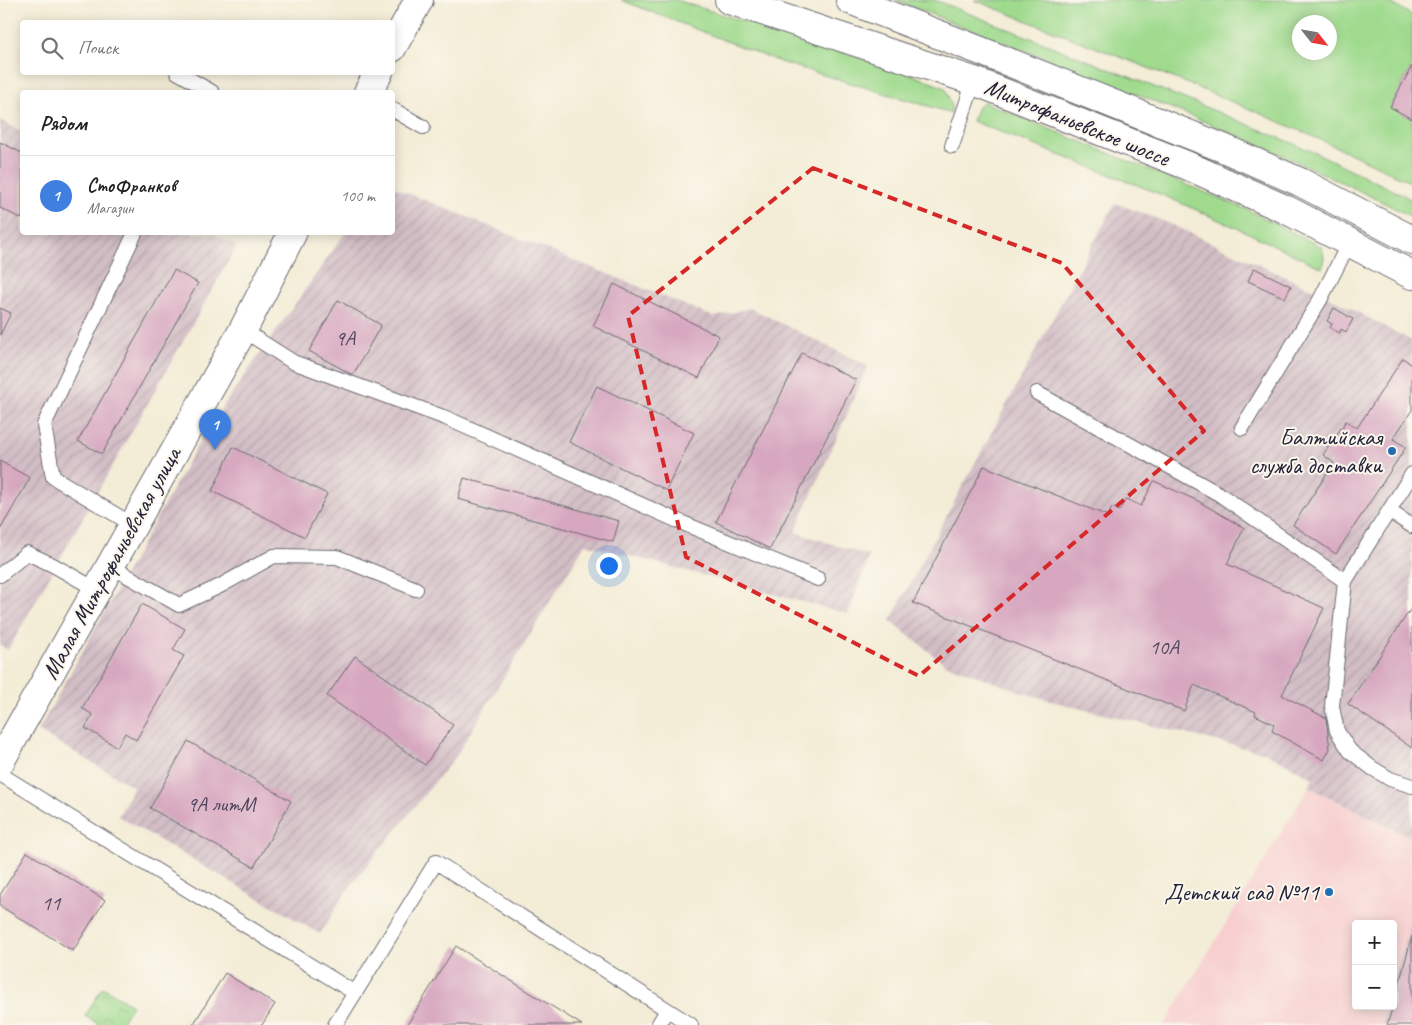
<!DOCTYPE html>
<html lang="ru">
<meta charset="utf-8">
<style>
:root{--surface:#fff;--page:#f2f2f2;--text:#202124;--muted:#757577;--line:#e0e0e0;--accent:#ea580c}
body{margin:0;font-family:Caveat,sans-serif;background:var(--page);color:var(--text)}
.controls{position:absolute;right:15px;bottom:15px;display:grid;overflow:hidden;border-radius:5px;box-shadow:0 2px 12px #0003}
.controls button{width:45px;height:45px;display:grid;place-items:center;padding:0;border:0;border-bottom:1px solid var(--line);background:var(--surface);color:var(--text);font:25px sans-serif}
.compass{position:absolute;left:1292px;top:15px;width:45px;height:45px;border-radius:50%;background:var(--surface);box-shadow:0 2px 12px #0003;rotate:121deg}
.you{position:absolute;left:608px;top:565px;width:18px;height:18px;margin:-12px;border:4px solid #fff;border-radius:50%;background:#1a73e8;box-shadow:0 0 0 8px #1a73e833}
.badge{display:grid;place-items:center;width:32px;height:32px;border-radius:50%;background:var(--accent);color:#fff;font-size:16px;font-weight:700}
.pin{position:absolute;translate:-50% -41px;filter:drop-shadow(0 1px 2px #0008)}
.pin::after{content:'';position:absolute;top:26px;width:18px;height:15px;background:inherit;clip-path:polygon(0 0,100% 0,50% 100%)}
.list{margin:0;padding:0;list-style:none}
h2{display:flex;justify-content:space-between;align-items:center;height:65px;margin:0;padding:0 20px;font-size:21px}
h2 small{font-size:16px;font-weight:400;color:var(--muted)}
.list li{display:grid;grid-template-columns:32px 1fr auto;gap:15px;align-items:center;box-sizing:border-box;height:80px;padding:0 20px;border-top:1px solid var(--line)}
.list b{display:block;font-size:19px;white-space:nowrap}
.list p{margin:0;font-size:16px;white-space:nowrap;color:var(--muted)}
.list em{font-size:16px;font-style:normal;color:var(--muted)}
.icon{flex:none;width:28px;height:28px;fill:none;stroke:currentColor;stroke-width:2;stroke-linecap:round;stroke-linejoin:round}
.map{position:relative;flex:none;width:1412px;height:1025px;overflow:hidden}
.search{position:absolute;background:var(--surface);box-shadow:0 2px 12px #0003;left:20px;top:20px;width:375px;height:55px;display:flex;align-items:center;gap:12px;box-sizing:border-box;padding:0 18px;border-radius:5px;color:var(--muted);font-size:19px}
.panel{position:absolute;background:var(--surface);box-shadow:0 2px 12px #0003;left:20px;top:90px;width:375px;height:145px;border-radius:5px}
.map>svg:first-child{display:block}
</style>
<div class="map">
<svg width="1412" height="1025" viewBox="0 0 1412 1025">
<defs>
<pattern id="industrial-furrows" width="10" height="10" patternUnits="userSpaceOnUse" patternTransform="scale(1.25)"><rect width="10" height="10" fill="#d2bdc5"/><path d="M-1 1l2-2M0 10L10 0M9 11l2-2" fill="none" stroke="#b4a2aa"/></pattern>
<pattern id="park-crowns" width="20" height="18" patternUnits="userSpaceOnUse" patternTransform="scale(1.25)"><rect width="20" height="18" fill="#9fda8d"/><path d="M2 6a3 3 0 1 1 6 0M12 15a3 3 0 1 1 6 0" fill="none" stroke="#89bb7b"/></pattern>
</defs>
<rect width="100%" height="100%" fill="#fbf7ec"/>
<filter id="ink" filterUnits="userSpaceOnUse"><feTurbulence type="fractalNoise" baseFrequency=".02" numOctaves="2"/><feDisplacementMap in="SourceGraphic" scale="10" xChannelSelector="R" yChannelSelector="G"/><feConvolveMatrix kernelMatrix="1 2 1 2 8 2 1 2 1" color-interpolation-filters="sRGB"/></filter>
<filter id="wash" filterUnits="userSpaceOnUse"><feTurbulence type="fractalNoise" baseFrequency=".0096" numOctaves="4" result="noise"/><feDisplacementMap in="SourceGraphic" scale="20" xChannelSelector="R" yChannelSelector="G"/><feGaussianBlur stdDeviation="1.12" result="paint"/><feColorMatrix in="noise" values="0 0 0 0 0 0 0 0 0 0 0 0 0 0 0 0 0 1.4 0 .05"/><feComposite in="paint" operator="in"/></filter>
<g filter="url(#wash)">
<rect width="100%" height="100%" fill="#f3ecd6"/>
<path fill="#f7cfd0" d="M1309,787L1412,838V851L1408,859L1412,866V917L1393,985V924H1356V1006H1387L1382,1025H1164Z"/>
<path fill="url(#industrial-furrows)" d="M0,120L22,132V232L211,233L237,246L8,650L0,645Z
M393,187L714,317L750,308L868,366L795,532L869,556L848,614L585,544L456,756L347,890L320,934L118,816L134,787L38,731L203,435L345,233L392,232Z
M1115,203L1166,222L1333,299L1412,341V838L1309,787L1313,778L1266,753L1070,706L1024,693L945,664L890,621Z
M1412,916V1025H1382L1387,1006H1393V983Z"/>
<path fill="#9fda8d" stroke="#607e64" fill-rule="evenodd" d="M621,0H676L900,70L945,88L951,104V113L780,62Z
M895,0H935L1215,111L1321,155L1403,195L1412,200V217C1246,131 1069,69 895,0Z
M974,0H1385L1412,15V66L1390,107L1412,119V183C1270,112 1121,58 974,0ZM1300,22H1330V52H1300Z
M983,102L1246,209L1322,247L1324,258L1322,268L1244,231L1160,194L972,121L978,107Z"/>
<path fill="url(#park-crowns)" stroke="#607e64" d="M103,987L132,1005L120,1025H100L85,1016Z"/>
<g id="blocks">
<path fill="#d7a7c0" d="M1412,66V119L1390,107Z
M0,142L22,153V219L0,208Z
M1254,268L1291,286L1285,298L1248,281Z
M174,270L198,283L102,454L78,441Z
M614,284L719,336L699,378L593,326Z
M338,300L381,325L353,375L309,351Z
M0,308L11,313L0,335Z
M1334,308L1353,319L1346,332L1341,329L1340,333L1330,328L1332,324L1327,321Z
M802,353L856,380L770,549L716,522Z
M1403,358L1412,365V410L1393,439L1406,447L1336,554L1293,525L1334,463L1323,455L1346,421L1357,428Z
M597,386L694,433L666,490L569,442Z
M233,447L327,494L305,537L212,491Z
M0,461L30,478L0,530Z
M984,466L1108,516L1112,507L1119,511L1126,499L1141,506L1154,481L1198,501L1244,528L1227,564L1324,608L1282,695L1326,718L1330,749L1324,760L1272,731L1274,724L1255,715L1256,712L1194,685L1184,711L913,603Z
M464,478L619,521L613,542L458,499Z
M142,604L185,629L173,650L184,656L136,740L125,733L117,747L85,728L93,715L82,708Z
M1412,607V748L1348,704Z
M355,656L453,725L425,765L327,696Z
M188,741L291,801L254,867L150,808Z
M27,852L105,900L73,951L0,906V895Z
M1412,936V1025H1387L1393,1006Z
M456,946L521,987L582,1025H407Z
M225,973L275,1004L262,1025H193Z"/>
</g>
</g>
<g filter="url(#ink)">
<use href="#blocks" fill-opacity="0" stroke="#6b6971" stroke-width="1"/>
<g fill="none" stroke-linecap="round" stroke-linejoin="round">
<defs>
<path id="service" d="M177,72L212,92
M392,109L423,127
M952,146L974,81
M243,330L293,362L446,418L685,524L818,579
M1037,393L1219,494L1345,581
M1242,428L1320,300L1350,241
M1412,474L1345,581L1332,706L1337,731L1350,751L1372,768L1390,779L1412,786
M1389,511L1412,526
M133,525L53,477L44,425L135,233
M110,566L179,605L220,586L274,556L337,557L416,589
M0,575L27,553L53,565L97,590
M0,774L355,993L436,862L691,1025
M335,1025L355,993
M658,1025L667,1010"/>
<path id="tertiary" d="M392,48L419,0
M368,92L379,72
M0,762L243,330L293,232"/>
<path id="primary" d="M729,0L974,81L1186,165L1287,210L1412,275
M850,0L981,51L1223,148L1300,182L1412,240"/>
</defs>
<use href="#service" stroke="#6b6971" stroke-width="16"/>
<use href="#tertiary" stroke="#6b6971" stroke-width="30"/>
<use href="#primary" stroke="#6b6971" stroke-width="30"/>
<use href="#service" stroke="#fff" stroke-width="14"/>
<use href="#tertiary" stroke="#fff" stroke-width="28"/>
<use href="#primary" stroke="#fff" stroke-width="28"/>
</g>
</g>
<path fill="none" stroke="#d62828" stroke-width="4" stroke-dasharray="10 6" stroke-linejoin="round" d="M813,168L1062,263L1204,431L919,676L686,557L628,316Z"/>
<g fill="#1f6fb2" stroke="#fbf7ec" stroke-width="2">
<circle cx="1392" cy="451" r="5"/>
<circle cx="1329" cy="892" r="5"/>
</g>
<g text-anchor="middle" stroke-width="4" stroke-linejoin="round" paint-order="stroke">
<g font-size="21" fill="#4f435c">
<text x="345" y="345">9А</text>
<text x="1164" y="654">10А</text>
<text x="221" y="811">9А литМ</text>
<text x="51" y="910">11</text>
</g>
<g font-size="24" fill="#22223b" stroke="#fbf7ec">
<text transform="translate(1077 122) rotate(22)" y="8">Митрофаньевское шоссе</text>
<text transform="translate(111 563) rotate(-61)" y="8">Малая Митрофаньевская улица</text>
</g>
<g font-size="24" fill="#22223b" stroke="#fbf7ec" text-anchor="end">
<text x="1382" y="445">Балтийская<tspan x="1382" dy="28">служба доставки</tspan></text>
<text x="1319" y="900">Детский сад №11</text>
</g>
</g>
</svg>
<div class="controls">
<button>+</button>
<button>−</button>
</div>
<svg class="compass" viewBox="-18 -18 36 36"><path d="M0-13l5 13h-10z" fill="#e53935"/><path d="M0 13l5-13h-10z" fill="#757577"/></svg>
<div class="you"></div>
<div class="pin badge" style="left:215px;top:450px;background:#3f7fe0">1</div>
<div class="search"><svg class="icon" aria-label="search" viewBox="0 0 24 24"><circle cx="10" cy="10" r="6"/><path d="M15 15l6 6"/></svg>Поиск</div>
<section class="panel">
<h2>Рядом<small></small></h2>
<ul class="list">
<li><span class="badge" style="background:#3f7fe0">1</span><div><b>СтоФранков</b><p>Магазин</p></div><em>100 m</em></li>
</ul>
</section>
</div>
